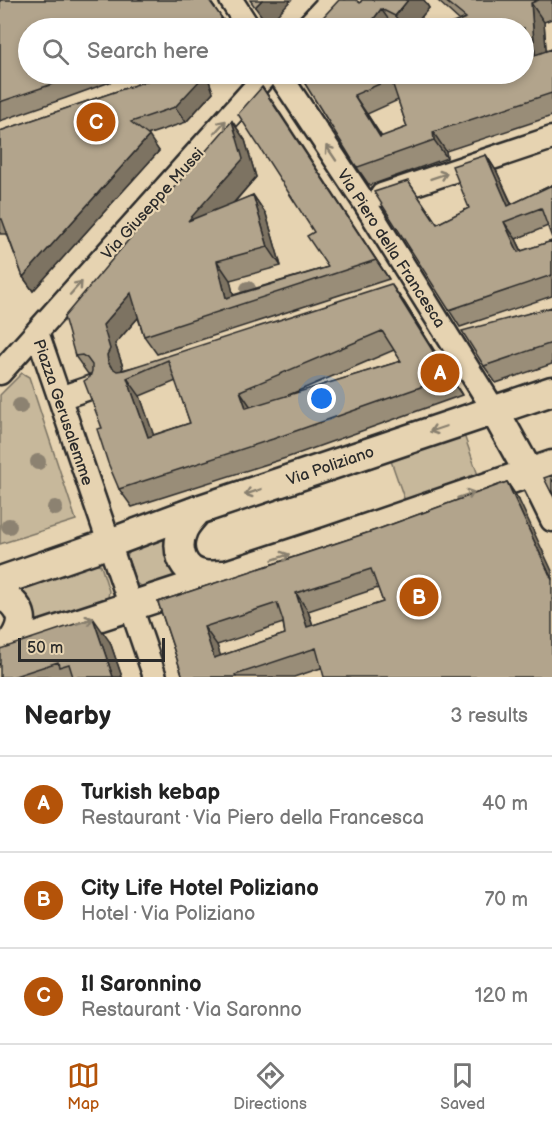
<!DOCTYPE html>
<meta charset="utf-8">
<style>
:root{--surface:#fff;--page:#f2f2f2;--text:#222;--muted:#767676;--line:#e0e0e0;--accent:#b45309}
body{margin:0;font-family:"Balsamiq Sans",sans-serif;background:var(--page);color:var(--text)}
.scale{position:absolute;left:18px;bottom:15px;width:147px;box-sizing:border-box;padding-left:6px;border:3px solid #2b2b2b;border-top:0;font-size:16px;line-height:21px;white-space:nowrap;color:#2b2b2b;-webkit-text-stroke:4px #e6d3b1;paint-order:stroke}
.you{position:absolute;left:322px;top:399px;width:21px;height:21px;margin:-15px;border:4px solid #fff;border-radius:50%;background:#1a73e8;box-shadow:0 0 0 9px #1a73e833}
.badge{display:grid;place-items:center;width:39px;height:39px;border-radius:50%;background:var(--accent);color:#fff;font-size:20px;font-weight:700}
.pin{position:absolute;translate:-50% -50%;border:3px solid #fff;box-shadow:0 2px 6px #0006}
.list{margin:0;padding:0;list-style:none}
h2{display:flex;justify-content:space-between;align-items:center;height:78px;margin:0;padding:0 24px;font-size:26px}
h2 small{font-size:20px;font-weight:400;color:var(--muted)}
.list li{display:grid;grid-template-columns:39px 1fr auto;gap:18px;align-items:center;box-sizing:border-box;height:96px;padding:0 24px;border-top:2px solid var(--line)}
.list b{display:block;font-size:22px;white-space:nowrap}
.list p{margin:0;font-size:20px;white-space:nowrap;color:var(--muted)}
.list em{font-size:20px;font-style:normal;color:var(--muted)}
.icon{flex:none;width:33px;height:33px;fill:none;stroke:currentColor;stroke-width:2;stroke-linecap:round;stroke-linejoin:round}
.map{position:relative;flex:none;width:552px;height:677px;overflow:hidden}
.search{position:absolute;background:var(--surface);box-shadow:0 3px 9px #0003;left:18px;right:18px;top:18px;height:66px;display:flex;align-items:center;gap:15px;box-sizing:border-box;padding:0 21px;border-radius:33px;color:var(--muted);font-size:22px}
.sheet{height:366px;background:var(--surface)}
nav{display:flex;justify-content:space-around;align-items:center;box-sizing:border-box;height:84px;border-top:2px solid var(--line);background:var(--surface);font-size:16px;color:var(--muted)}
nav a{display:grid;justify-items:center;gap:3px}
nav .on{color:var(--accent)}
.map>svg:first-child{display:block}
</style>
<div class="map">
<svg width="552" height="677" viewBox="0 0 552 677">
<rect width="100%" height="100%" fill="#e6d3b1"/>
<filter id="ink" filterUnits="userSpaceOnUse"><feTurbulence type="fractalNoise" baseFrequency=".0167" numOctaves="2"/><feDisplacementMap in="SourceGraphic" scale="12" xChannelSelector="R" yChannelSelector="G"/><feConvolveMatrix kernelMatrix="1 2 1 2 8 2 1 2 1" color-interpolation-filters="sRGB"/></filter>
<g filter="url(#ink)">
<path fill="#c7b89b" stroke="#797263" stroke-width="1.5" d="M22,373L29,377L76,520L0,544V395Z
M463,432L478,475L405,501L390,458Z
M162,539H167L177,576L142,587L136,583L127,556L131,550Z
M94,563L99,564L101,566L109,591L108,598L35,625L18,593L20,588Z"/>
<g fill="none" stroke-linecap="round" stroke-linejoin="round">
<defs>
<path id="minor" d="M231,0L249,28
M306,28L332,0
M279,74L364,202L494,410
M382,195L552,138
M37,332L155,677
M0,373L267,74
M60,398L92,387
M529,473L552,520"/>
<path id="tertiary" d="M494,410L529,473
M198,510C193,516 186,523 183,530C175,548 181,572 204,575C210,576 217,575 223,575
M0,581L110,543L198,510L552,391
M0,593C25,609 27,623 9,646
M0,649L330,541L552,465"/>
</defs>
<use href="#minor" stroke="#2b2b2b" stroke-width="27"/>
<use href="#tertiary" stroke="#2b2b2b" stroke-width="33"/>
<use href="#minor" stroke="#e6d3b1" stroke-width="22"/>
<use href="#tertiary" stroke="#e6d3b1" stroke-width="28"/>
</g>
<g fill="#8c8271">
<circle cx="248" cy="289" r="8"/>
<circle cx="20" cy="406" r="8"/>
<circle cx="38" cy="462" r="8"/>
<circle cx="55" cy="508" r="8"/>
<circle cx="9" cy="526" r="8"/>
</g>
<path fill="#998d78" stroke="#2b2b2b" stroke-width="1.5" fill-rule="evenodd" d="M0,0H209L229,28H28V74H132L66,98L0,121Z
M362,0H424L429,8L412,28H397L394,27V28H313L360,3Z
M437,0H552V19L544,22L546,51L552,49V116L446,151L447,158L371,185H369L356,166L299,74H524L460,21ZM398,100L407,127L382,137L367,114Z
M167,74H205L208,78L213,92L186,122L147,135L159,151L33,291L23,277L7,234H0V131Z
M262,87L389,279L157,354L144,336L138,318L115,344L123,367L121,370L404,302L462,395L286,458L132,507L119,489L102,428L90,377L91,374H88L75,356L232,121L245,140L256,177L233,204L253,195L266,214L281,266L230,280L233,295L328,267ZM394,350L401,361L284,397ZM176,381L190,423L153,435L140,396Z
M486,155L497,172L512,204L552,185L548,226L516,239L522,251L552,241V296L460,327L449,310L408,181L437,224L469,208Z
M552,307V364L496,383L484,366Z
M507,482L519,500L321,668L294,677H183L158,602L376,530ZM378,588L383,602L313,625L308,611ZM283,623L285,634L220,656L217,645Z
M110,642L122,677H0Z"/>
<path fill="#7d7362" stroke="#2b2b2b" stroke-width="1.5" d="M209,0L229,28H223L221,25Z
M262,0H291L268,25L255,7Z
M408,0H424L429,8L412,28H404L395,16Z
M531,3L544,22L548,73L535,55Z
M381,9L394,27V28H367Z
M201,74H205L208,78L213,92L186,122L175,107Z
M262,87L275,105L389,279L376,260Z
M354,95L367,114L393,156L380,137Z
M232,121L245,140L256,177L201,240L188,221Z
M433,132L446,151L447,158L434,140Z
M149,136L159,151L33,291L23,277Z
M486,155L497,172L517,217L508,206Z
M253,195L266,214L281,266L268,247Z
M504,222L516,239L530,269L518,252Z
M217,261L230,280L236,306L226,298Z
M391,284L404,302L462,395L449,377Z
M131,293L144,311L115,344L123,367L120,374V381L108,362L103,325Z
M127,378L140,396L161,456L148,437Z
M240,391L253,410L246,408Z
M507,482L519,500L552,571V580Z
M296,593L308,611L319,645L307,627Z
M93,618L110,642L122,677H113Z
M204,627L217,645L227,675L214,658Z"/>
<path fill="#b2a48c" stroke="#2b2b2b" stroke-width="1.5" fill-rule="evenodd" d="M0,0H209L221,17V25L211,28H28V74H82L0,102Z
M250,0H262L255,7Z
M339,0H356L360,3L362,0H408L395,16L381,9L367,28H313Z
M444,0H539L531,3L535,55L552,49V93L433,132L434,140L358,167L356,166L299,74H334L331,77L341,74H524V28H440L466,18ZM391,79L407,127L380,137L354,95Z
M167,74H201L203,77L175,107L131,122L149,136L23,277L2,219H0V131Z
M262,87L376,260L144,336L131,293L103,325L110,349L107,355L108,362L111,367L117,371L124,370L391,284L449,377L273,439L119,489L108,463L97,429L102,428L84,381L90,377L92,371V365L87,358L82,355L75,356L64,317L136,231L232,121L243,159L188,221L253,195L268,247L217,261L226,298L328,267L307,236L314,232L238,114ZM382,331L401,361L246,408L240,391ZM168,360L190,423L148,437L127,378Z
M486,155L508,206L552,185V238L541,208L504,222L518,252L552,241V275L449,310L374,192L408,181L437,224L469,208L452,166Z
M552,307V343L484,366L462,331Z
M552,475V494L544,478Z
M507,482L552,580V677H324L316,648L235,675L236,677H183L158,602L376,530ZM371,569L383,602L307,627L296,593ZM277,603L283,621L285,634L214,658L204,627Z
M93,618L113,677H73L69,664L59,667L58,662L12,677H0V649Z"/>
<defs><path id="oneway-shaft" d="M-6 0H5M1.5-3L5.5 0L1.5 3" fill="none" stroke-width="1.6" stroke-linecap="round" stroke-linejoin="round" transform="scale(1.5)"/></defs>
<g stroke="#887f6e">
<use href="#oneway-shaft" transform="translate(220 127) rotate(-48)"/>
<use href="#oneway-shaft" transform="translate(331 153) rotate(-124)"/>
<use href="#oneway-shaft" transform="translate(439 176) rotate(-19)"/>
<use href="#oneway-shaft" transform="translate(76 288) rotate(-48)"/>
<use href="#oneway-shaft" transform="translate(438 429) rotate(161)"/>
<use href="#oneway-shaft" transform="translate(253 492) rotate(161)"/>
<use href="#oneway-shaft" transform="translate(466 495) rotate(-19)"/>
<use href="#oneway-shaft" transform="translate(281 557) rotate(-18)"/>
<use href="#oneway-shaft" transform="translate(85 621) rotate(-19)"/>
</g>
</g>
<g text-anchor="middle" stroke-width="4.5" stroke-linejoin="round" paint-order="stroke">
<g font-size="16" fill="#2b2b2b" stroke="#e6d3b1">
<text transform="translate(152 203) rotate(-48)" y="6">Via Giuseppe Mussi</text>
<text transform="translate(392 248) rotate(57)" y="6">Via Piero della Francesca</text>
<text transform="translate(64 412) rotate(71)" y="6">Piazza Gerusalemme</text>
<text transform="translate(330 465) rotate(-19)" y="6">Via Poliziano</text>
</g>
</g>
</svg>
<div class="scale">50 m</div>
<div class="you"></div>
<div class="pin badge" style="left:440px;top:373px">A</div>
<div class="pin badge" style="left:419px;top:597px">B</div>
<div class="pin badge" style="left:96px;top:122px">C</div>
<div class="search"><svg class="icon" aria-label="search" viewBox="0 0 24 24"><circle cx="10" cy="10" r="6"/><path d="M15 15l6 6"/></svg>Search here</div>
</div>
<section class="sheet">
<h2>Nearby<small>3 results</small></h2>
<ul class="list">
<li><span class="badge">A</span><div><b>Turkish kebap</b><p>Restaurant · Via Piero della Francesca</p></div><em>40 m</em></li>
<li><span class="badge">B</span><div><b>City Life Hotel Poliziano</b><p>Hotel · Via Poliziano</p></div><em>70 m</em></li>
<li><span class="badge">C</span><div><b>Il Saronnino</b><p>Restaurant · Via Saronno</p></div><em>120 m</em></li>
</ul>
</section>
<nav>
<a class="on"><svg class="icon" aria-label="map" viewBox="0 0 24 24"><path d="M3 6l6-2 6 2 6-2v14l-6 2-6-2-6 2zM9 4v14M15 6v14"/></svg>Map</a>
<a><svg class="icon" aria-label="directions" viewBox="0 0 24 24"><path d="M12 3l9 9-9 9-9-9zM9 14v-3h6M13 9l2 2-2 2"/></svg>Directions</a>
<a><svg class="icon" aria-label="saved" viewBox="0 0 24 24"><path d="M7 4h10v16l-5-4-5 4z"/></svg>Saved</a>
</nav>
